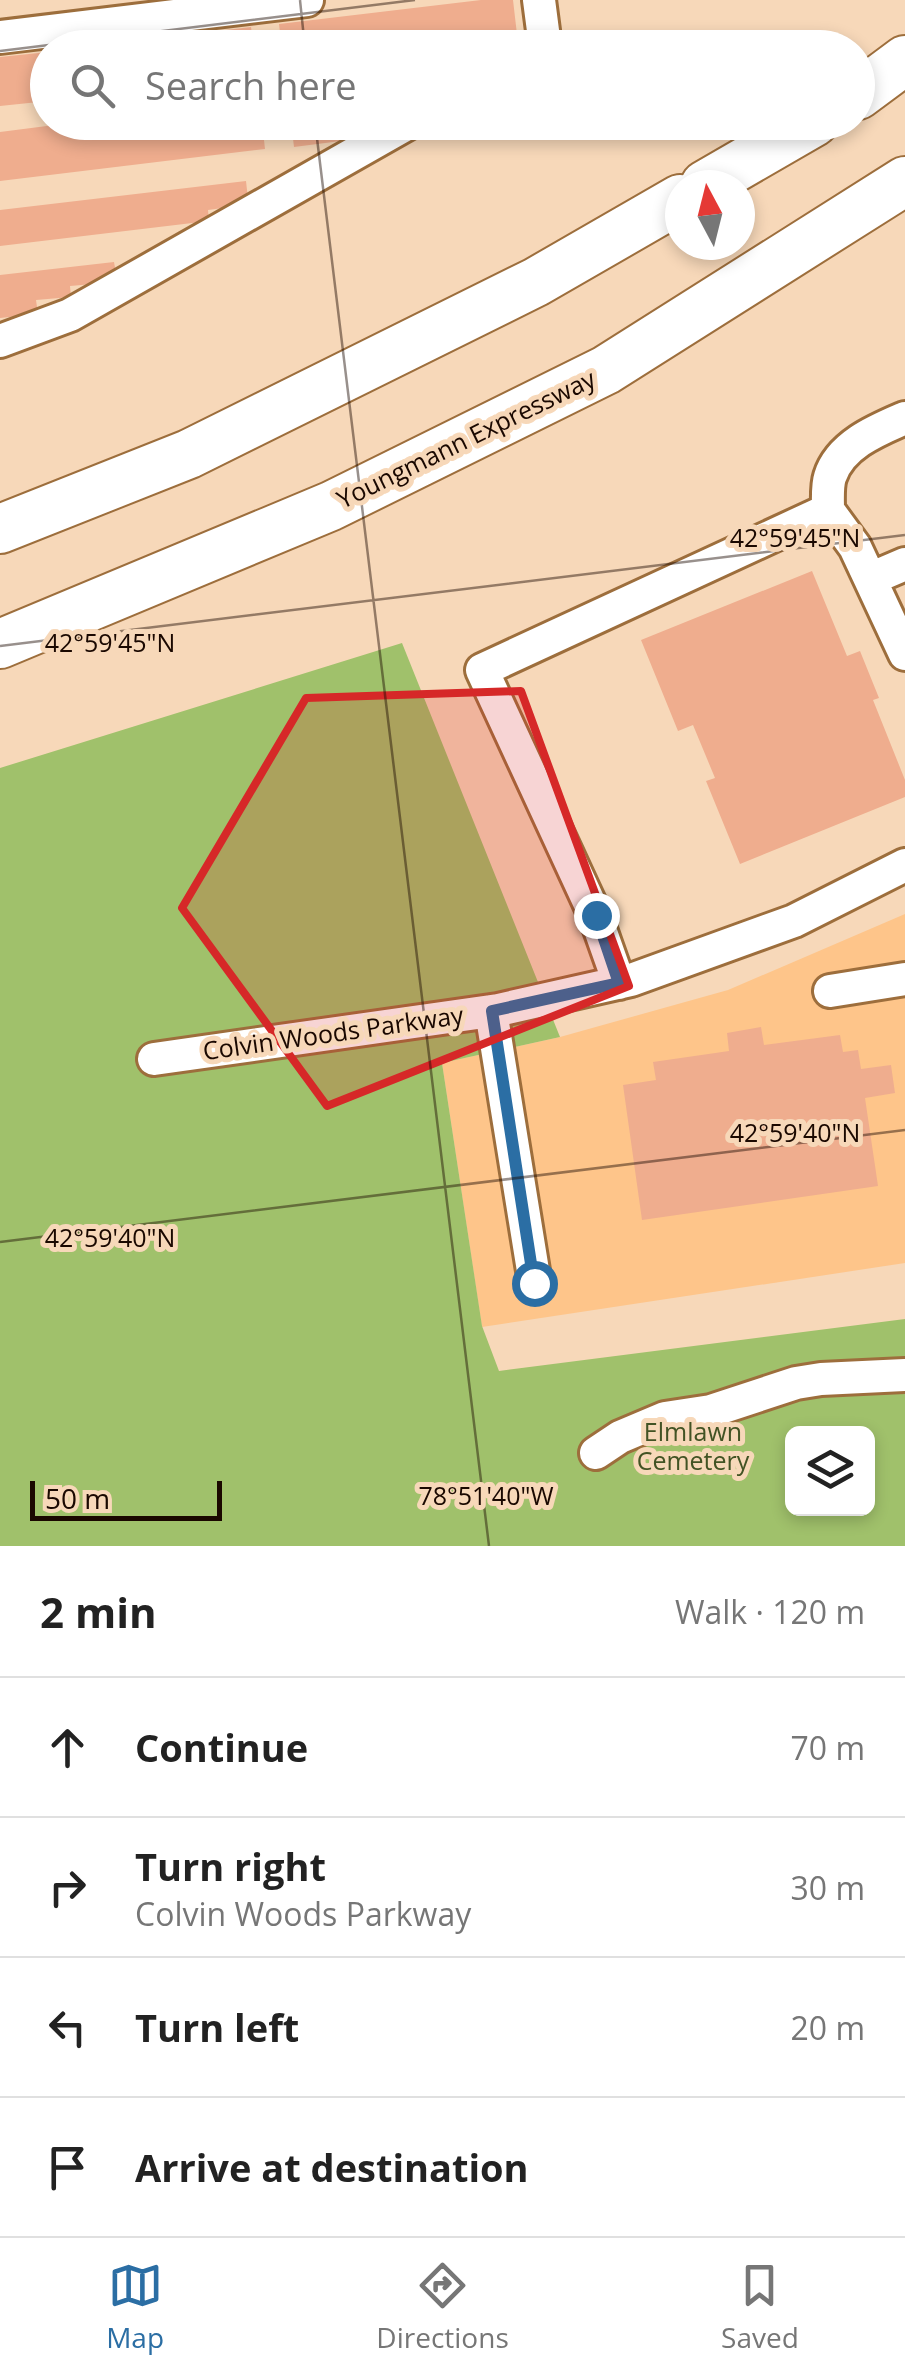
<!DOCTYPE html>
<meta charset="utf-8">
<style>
:root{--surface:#fff;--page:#f2f2f2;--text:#222;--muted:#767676;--line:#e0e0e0;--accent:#2b6ea4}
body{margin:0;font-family:"Open Sans",sans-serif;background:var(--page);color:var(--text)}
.controls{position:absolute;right:30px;bottom:30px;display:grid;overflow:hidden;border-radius:15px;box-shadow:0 5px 15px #0003}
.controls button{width:90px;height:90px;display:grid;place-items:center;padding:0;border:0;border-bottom:2px solid var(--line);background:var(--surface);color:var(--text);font:50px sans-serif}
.compass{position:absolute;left:665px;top:170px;width:90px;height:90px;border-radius:50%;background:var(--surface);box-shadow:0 5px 15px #0003;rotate:353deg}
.scale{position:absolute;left:30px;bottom:25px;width:192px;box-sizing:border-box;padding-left:10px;border:5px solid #1a0800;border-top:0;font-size:28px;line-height:35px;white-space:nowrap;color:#1a0800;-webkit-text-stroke:8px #f7d8b9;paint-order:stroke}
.stop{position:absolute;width:30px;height:30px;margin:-22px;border:8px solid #2b6ea4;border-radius:50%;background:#fff}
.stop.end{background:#2b6ea4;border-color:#fff;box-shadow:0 2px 10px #0008}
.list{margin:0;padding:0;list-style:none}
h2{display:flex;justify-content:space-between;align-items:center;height:130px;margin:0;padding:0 40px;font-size:42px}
h2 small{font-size:32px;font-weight:400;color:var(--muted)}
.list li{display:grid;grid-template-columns:65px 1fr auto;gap:30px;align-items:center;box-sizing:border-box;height:140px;padding:0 40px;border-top:2px solid var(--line)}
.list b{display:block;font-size:38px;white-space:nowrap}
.list p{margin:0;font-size:32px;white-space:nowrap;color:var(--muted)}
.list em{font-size:32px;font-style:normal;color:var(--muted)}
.icon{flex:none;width:55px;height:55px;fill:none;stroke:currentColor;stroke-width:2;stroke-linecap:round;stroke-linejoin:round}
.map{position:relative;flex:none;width:905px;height:1546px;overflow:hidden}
.search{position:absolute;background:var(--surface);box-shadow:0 5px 15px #0003;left:30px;right:30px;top:30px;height:110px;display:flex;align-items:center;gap:25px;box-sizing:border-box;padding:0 35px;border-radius:55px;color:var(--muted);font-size:38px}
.sheet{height:690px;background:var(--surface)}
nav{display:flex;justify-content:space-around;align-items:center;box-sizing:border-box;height:140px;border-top:2px solid var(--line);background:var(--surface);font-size:28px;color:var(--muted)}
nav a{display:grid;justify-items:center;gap:5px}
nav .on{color:var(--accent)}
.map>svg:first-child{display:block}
</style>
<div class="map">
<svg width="905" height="1546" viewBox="0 0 905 1546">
<rect width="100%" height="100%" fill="#f7d8b9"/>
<path fill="#fec58a" d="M905,914V1263L482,1327L442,1063L560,1037L728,990Z"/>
<path fill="#a0c16b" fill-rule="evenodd" d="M402,643L560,1037L442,1063L482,1326L499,1371L905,1319V1546H0V768ZM792,1434H868V1508H792Z"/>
<path fill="#efad8e" d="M481,0H513L518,43L478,48H282L279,24Z
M251,27L254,48H102V45Z
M48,52V101L0,106V57Z
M78,122H262L265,149L0,181V132Z
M291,122H362L364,138L294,147Z
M246,181L248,199L236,200L237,206L208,210L209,221L0,246V210Z
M114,262L116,273L104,275L105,283L70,286L71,297L36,300L38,314L0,318V275Z
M812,571L847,656L860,651L879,698L873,700L905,780V797L740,864L706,781L715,778L693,725L678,731L641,640Z
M761,1027L764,1045L840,1035L843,1052L858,1050L861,1069L891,1065L895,1093L865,1098L878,1186L642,1220L623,1085L656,1080L653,1062L729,1051L727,1033Z"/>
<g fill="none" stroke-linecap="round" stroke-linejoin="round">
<defs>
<path id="minor" d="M539,0L545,46L542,48
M0,37L307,0
M0,341L70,315L410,122
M828,510L855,547L905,654
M870,579L905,564
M619,983L595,915L482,670L828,510C828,500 827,486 830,477C840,445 877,430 905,418
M830,991L905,979
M491,1011L535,1283
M154,1059L498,1010L631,980L794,921L905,865
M596,1453L620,1437L665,1418L711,1411L796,1383L821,1379L905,1375"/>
<path id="highway" d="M858,95L905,60
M705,185L814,122
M0,529L189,454L536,282L680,199
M0,644L331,506L606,370L905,181"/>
</defs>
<use href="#minor" stroke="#9d6e3c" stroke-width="38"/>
<use href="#highway" stroke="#9d6e3c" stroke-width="52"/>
<use href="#minor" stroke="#fff" stroke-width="32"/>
<use href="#highway" stroke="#fff" stroke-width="48"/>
</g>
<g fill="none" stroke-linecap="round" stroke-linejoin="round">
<path stroke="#2b6ea4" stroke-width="12" d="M534,1283L492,1011L619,983L596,915"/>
</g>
<path fill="#d62828" fill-opacity="0.2" stroke="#d62828" stroke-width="8" stroke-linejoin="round" d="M521,691L629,986L327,1106L182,908L306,698Z"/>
<path fill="none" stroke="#1a0800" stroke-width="2.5" stroke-opacity="0.45" d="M300,0L305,48M0,51L415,0M315,122L489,1546M0,646L905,535M0,1242L905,1130"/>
<g text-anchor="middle" stroke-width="10" stroke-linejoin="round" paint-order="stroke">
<g font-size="25" fill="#1a0800" stroke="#f7d8b9">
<text transform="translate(466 439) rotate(-26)" y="9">Youngmann Expressway</text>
<text transform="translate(333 1033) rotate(-8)" y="9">Colvin Woods Parkway</text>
</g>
<g font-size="25" fill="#425324" stroke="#f7d8b9">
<text x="693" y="1441">Elmlawn<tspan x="693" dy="29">Cemetery</tspan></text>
</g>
</g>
<g font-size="25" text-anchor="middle" fill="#1a0800" stroke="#f7d8b9" stroke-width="10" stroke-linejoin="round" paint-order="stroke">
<text x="795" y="547">42°59'45"N</text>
<text x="110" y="652">42°59'45"N</text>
<text x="795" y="1142">42°59'40"N</text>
<text x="110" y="1247">42°59'40"N</text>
<text x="486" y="1505">78°51'40"W</text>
</g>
</svg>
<div class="controls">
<button><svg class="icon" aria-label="layers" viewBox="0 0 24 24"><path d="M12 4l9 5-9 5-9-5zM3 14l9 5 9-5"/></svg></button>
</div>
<svg class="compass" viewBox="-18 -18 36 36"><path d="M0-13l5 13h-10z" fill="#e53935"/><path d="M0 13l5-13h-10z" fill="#767676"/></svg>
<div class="scale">50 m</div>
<div class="stop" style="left:534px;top:1283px"></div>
<div class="stop end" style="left:596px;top:915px"></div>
<div class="search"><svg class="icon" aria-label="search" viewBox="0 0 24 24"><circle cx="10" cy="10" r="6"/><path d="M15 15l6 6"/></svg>Search here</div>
</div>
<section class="sheet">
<h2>2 min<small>Walk · 120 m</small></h2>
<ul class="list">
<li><svg class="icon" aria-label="ahead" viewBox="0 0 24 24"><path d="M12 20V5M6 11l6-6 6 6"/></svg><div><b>Continue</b></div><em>70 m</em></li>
<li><svg class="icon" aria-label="right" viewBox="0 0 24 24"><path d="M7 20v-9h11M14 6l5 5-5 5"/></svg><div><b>Turn right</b><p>Colvin Woods Parkway</p></div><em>30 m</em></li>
<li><svg class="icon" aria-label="left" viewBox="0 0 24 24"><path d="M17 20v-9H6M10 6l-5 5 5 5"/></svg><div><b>Turn left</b></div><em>20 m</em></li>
<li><svg class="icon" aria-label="arrive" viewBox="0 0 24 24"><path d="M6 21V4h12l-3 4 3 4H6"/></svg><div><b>Arrive at destination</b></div></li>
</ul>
</section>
<nav>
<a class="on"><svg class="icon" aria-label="map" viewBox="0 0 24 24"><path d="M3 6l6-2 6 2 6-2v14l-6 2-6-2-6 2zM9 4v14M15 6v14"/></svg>Map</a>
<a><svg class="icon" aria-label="directions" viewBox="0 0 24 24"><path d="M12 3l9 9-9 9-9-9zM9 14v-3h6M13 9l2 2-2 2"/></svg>Directions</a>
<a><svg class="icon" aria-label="saved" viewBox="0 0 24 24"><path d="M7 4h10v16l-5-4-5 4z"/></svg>Saved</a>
</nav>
